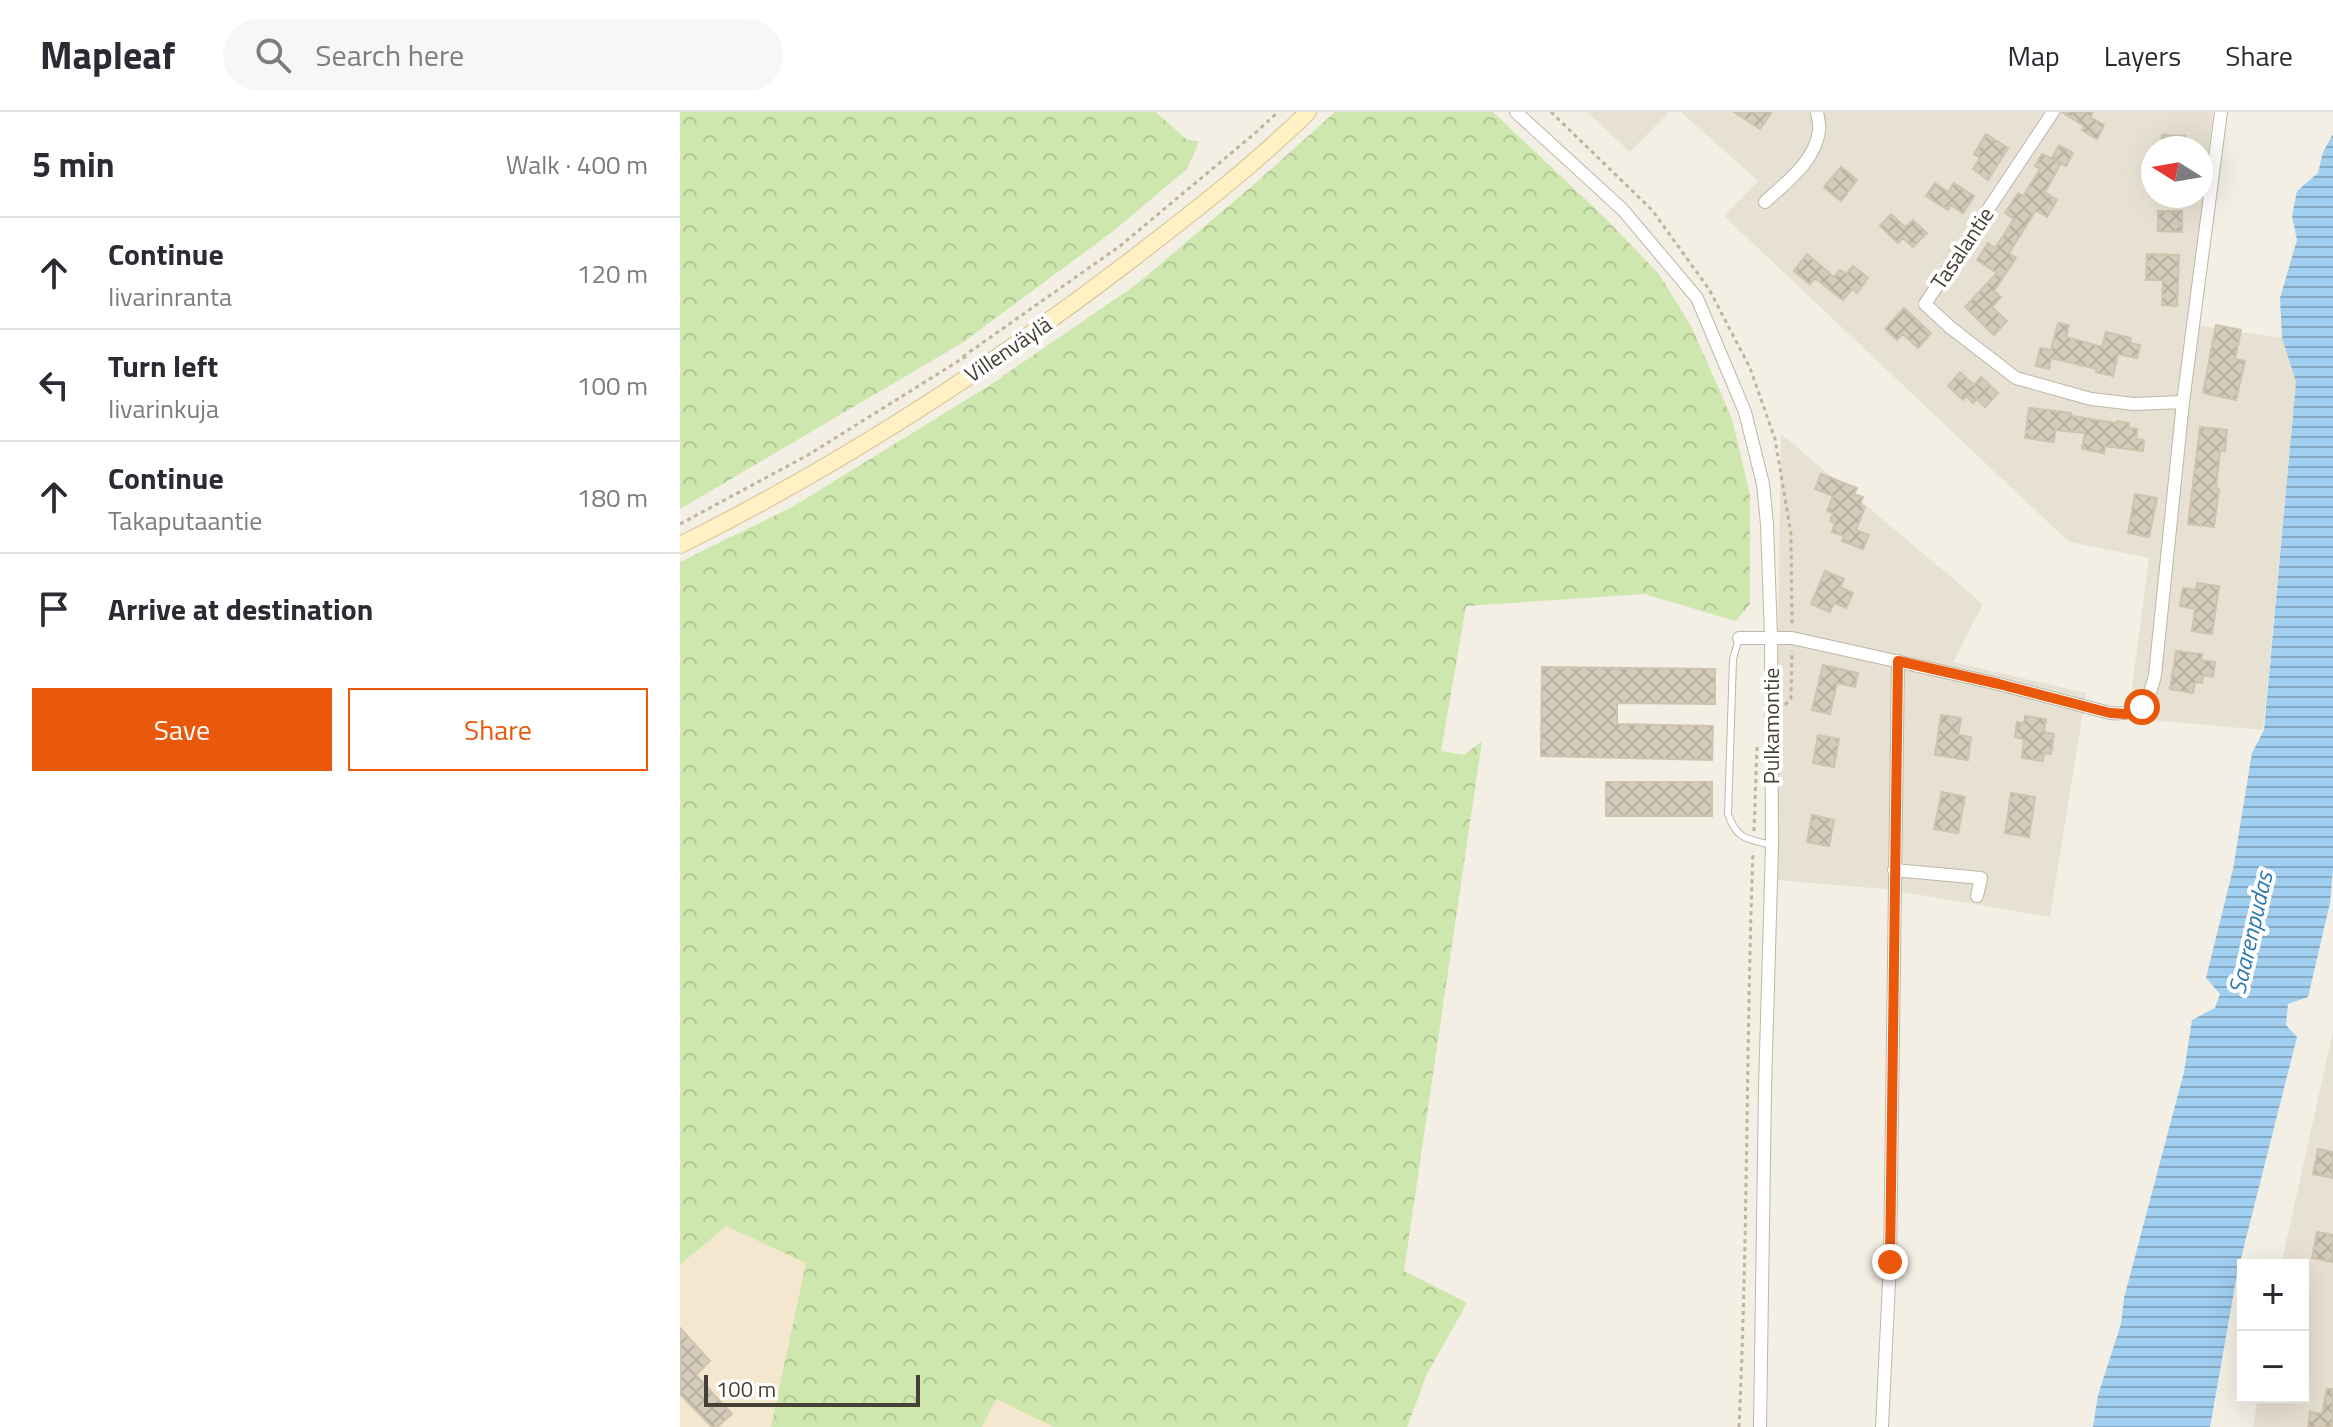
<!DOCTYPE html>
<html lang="en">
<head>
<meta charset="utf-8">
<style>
	:root { --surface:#fff; --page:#f7f7f7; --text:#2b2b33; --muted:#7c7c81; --line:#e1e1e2; --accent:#ea580c }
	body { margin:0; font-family:"Titillium Web",sans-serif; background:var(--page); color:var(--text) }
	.controls { position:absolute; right:24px; bottom:24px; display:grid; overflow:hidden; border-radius:0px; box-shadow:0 8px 32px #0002 }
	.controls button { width:72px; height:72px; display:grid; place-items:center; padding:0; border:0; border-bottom:2px solid var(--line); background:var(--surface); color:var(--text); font:40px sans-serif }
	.compass { position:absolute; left:1461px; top:24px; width:72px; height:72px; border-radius:50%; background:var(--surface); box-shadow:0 8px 32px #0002; rotate:281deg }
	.scale { position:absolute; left:24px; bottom:20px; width:216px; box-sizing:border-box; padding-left:8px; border:4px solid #453f35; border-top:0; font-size:22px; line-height:28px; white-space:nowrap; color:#453f35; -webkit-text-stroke:6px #fff; paint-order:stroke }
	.stop { position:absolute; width:24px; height:24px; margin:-18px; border:6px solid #ea580c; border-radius:50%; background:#fff }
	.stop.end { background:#ea580c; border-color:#fff; box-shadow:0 2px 8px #0008 }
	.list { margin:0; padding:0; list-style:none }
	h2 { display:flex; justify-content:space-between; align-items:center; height:104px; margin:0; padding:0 32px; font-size:34px }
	h2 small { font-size:26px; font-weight:400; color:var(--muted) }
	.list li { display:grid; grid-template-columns:52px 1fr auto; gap:24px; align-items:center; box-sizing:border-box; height:112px; padding:0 32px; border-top:2px solid var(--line) }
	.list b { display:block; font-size:30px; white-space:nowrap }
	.list p { margin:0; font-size:26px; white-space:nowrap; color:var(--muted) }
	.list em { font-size:26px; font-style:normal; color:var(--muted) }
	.actions { display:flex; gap:16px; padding:24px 32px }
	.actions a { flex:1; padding:18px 0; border:2px solid var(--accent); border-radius:0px; text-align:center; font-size:28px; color:var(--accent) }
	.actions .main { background:var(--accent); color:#fff }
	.icon { flex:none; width:44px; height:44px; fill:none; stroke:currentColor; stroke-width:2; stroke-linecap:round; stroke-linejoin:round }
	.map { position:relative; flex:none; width:1653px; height:1315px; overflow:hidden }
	header { display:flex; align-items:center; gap:48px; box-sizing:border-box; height:112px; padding:0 40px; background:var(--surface); border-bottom:2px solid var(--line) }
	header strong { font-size:38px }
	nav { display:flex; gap:44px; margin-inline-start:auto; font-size:28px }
	.search { width:560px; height:72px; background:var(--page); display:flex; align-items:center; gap:20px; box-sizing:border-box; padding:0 28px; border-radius:44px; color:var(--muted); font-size:30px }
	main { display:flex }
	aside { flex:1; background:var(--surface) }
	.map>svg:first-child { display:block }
</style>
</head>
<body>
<header>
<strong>Mapleaf</strong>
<div class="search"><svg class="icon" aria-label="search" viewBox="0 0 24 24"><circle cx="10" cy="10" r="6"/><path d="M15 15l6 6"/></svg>Search here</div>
<nav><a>Map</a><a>Layers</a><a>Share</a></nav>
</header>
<main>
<aside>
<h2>5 min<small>Walk · 400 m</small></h2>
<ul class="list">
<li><svg class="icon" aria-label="ahead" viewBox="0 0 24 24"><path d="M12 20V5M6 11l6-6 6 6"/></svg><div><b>Continue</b><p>Iivarinranta</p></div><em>120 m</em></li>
<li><svg class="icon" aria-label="left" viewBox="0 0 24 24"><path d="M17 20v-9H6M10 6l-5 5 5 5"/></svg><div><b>Turn left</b><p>Iivarinkuja</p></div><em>100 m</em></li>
<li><svg class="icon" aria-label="ahead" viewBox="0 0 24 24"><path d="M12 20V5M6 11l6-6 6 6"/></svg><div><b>Continue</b><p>Takaputaantie</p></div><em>180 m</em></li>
<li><svg class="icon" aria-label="arrive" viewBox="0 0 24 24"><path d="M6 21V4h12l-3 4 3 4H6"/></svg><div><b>Arrive at destination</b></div></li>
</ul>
<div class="actions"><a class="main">Save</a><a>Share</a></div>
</aside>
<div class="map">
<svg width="1653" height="1315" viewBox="0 0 1653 1315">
	<defs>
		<pattern id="forest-crowns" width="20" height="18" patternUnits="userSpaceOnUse" patternTransform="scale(2)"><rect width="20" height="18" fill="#cde7ae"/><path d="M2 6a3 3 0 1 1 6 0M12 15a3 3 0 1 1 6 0" fill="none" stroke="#b1c796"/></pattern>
		<pattern id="water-rules" width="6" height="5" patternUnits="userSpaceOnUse" patternTransform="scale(2)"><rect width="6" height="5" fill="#a1cff0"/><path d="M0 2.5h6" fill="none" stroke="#85a9c3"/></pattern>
		<pattern id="building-cross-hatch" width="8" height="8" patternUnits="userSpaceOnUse" patternTransform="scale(2)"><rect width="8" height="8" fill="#d4cbbb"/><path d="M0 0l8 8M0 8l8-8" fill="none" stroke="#b7afa1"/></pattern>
	</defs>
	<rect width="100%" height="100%" fill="#f3efe5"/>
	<path fill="#e7e1d3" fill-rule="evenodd" d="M907,0H989L950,40Z
		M1001,0H1533L1508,212L1602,226L1616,270L1583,618L1448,606L1469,446L1389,430L1044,104L1078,69ZM1473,36H1521V84H1473Z
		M1101,322L1303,492L1273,550L1406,581L1370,805L1205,777L1094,768Z
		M1653,919V1315H1573L1578,1285H1623V1153H1601Z"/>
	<path fill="#f5e6d0" d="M46,1113L126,1151L93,1313L91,1315H0V1153Z
		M316,1286L374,1315H302Z"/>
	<path fill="url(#forest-crowns)" d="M0,0H476L506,27L519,30L507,57L432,120L282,231L0,397Z
		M655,0H813L923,104L979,162L1012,216L1052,307L1070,383V492L1056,509L964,482L786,494L761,639L784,643L802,629L724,1159L787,1191L747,1262L727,1315H374L316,1287L302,1315H91L126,1151L46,1114L0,1153V450L112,395L307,275L457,172L579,68Z"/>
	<path fill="url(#water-rules)" d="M1653,22V757L1650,791L1628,885L1608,892L1606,913L1617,925L1557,1162L1530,1315H1413L1418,1283L1441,1212L1444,1186L1504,960L1512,908L1535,896L1540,882L1526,866L1553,757L1572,641L1584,618L1616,270L1602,226L1600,186L1617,128L1612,104L1617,79L1638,61L1643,40Z"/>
	<path fill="url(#building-cross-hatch)" stroke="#cfc3ae" stroke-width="2" d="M1054,0H1092L1080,17Z
		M1382,0H1413L1410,5L1424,13L1417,27L1402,18L1404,14Z
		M1306,22L1328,36L1308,68L1293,57L1300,46L1294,42Z
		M1482,23L1505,24V36H1481Z
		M1379,33L1393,41L1386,54L1372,46Z
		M1362,42L1381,51L1365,80L1377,88L1367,105L1356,98L1329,141L1336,146L1314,179L1321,185L1312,195L1327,209L1314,223L1285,195L1317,161L1297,148L1308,131L1315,136L1334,107L1325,101L1338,81L1343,84L1360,57L1355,54Z
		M1161,55L1177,68L1161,89L1144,75Z
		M1255,71L1268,80L1274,71L1294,84L1283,101L1271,93L1268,98L1246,84Z
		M1478,99H1502V120L1478,119Z
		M1211,102L1225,115L1233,108L1247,121L1233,135L1223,126L1218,131L1200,114Z
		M1127,142L1154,165L1160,158L1166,162L1173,154L1188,166L1177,181L1172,177L1163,188L1135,166L1130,172L1114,159Z
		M1467,142L1499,143L1497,194L1482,193L1483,168H1466Z
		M1224,196L1251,221L1238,236L1223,222L1217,228L1205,217Z
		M1378,211L1389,213L1386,225L1422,235L1426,220L1451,226L1450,231L1460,233L1457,246L1438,242L1433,264L1416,260L1417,257L1371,246L1369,257L1356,254L1360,236L1371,238Z
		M1536,213L1561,218L1555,247L1565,249L1556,288L1523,281Z
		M1280,260L1294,273L1301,265L1318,281L1305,295L1297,287L1293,291L1286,284L1283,288L1268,274Z
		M1349,296L1391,301V304L1436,311L1437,309L1449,311L1448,316L1457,317L1456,327L1464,328L1463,339L1425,334L1424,341L1402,337L1405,321L1375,318L1374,330L1345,326Z
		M1520,315L1547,318L1545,339H1540L1536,376L1539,377L1534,415L1508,412Z
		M1141,362L1177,376L1174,382L1183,385L1180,393L1185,395L1176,418L1189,423L1183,437L1162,429L1164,424L1152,420L1155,411L1150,409L1153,401L1147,399L1153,384L1135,377Z
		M1455,382L1477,386L1469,425L1448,421Z
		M1145,459L1164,467L1160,475L1173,481L1166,496L1154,491L1150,500L1131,492Z
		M1517,471L1539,474L1532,522L1512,519L1515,497L1500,494L1503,476L1516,478Z
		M1496,539L1522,542L1521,548L1535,550L1533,565L1523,563L1522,571L1515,570L1513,581L1490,577Z
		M1143,553L1178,561L1175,575L1157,571L1150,602L1132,598Z
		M862,555L1035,557V592L937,591V612L1033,614L1032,648L861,644Z
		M1261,603L1281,606L1278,623L1291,625L1288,648L1255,643Z
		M1345,604L1366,607L1364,620L1374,622L1371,642L1364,641L1363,649L1342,646L1344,627L1335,625L1337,610L1344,611Z
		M1138,623L1159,627L1154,655L1133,651Z
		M926,670H1032V704H926Z
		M1262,680L1285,685L1278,721L1254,717Z
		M1331,681L1355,685L1349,725L1325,721Z
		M1132,703L1154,708L1149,734L1127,730Z
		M1638,1037L1653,1040V1066L1633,1062Z
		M1637,1120L1653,1123V1150L1632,1146Z
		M0,1216L30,1249L16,1263L52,1302L37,1315H32L0,1282Z
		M1647,1277H1653V1315H1628L1630,1300L1642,1302Z"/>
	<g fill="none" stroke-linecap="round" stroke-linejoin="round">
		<g stroke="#beb7a8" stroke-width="8">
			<path id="lane" d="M1059,526L1053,547L1048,702C1057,728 1067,727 1092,733"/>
		</g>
		<g stroke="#beb7a8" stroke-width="14">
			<path id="street" d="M836,0L943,98L1017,186L1065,300L1083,372L1087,412L1091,525L1092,733L1085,977L1080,1315
				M1373,0L1245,192L1271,216L1336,266L1411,287L1454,292L1503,290
				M1085,90C1105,71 1135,50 1139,19C1140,13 1138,6 1137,0
				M1059,526H1112L1319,572L1430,601C1462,604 1468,592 1475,563L1503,290L1541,0
				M1214,758L1301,766L1297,784
				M1202,1315L1210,1150L1218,549"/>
		</g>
		<g stroke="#d3c395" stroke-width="18">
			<path id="secondary" d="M0,433C159,354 310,256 451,148C512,101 573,54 628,0"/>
		</g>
		<path stroke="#c0b399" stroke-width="3" stroke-dasharray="4 4" stroke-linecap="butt" d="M871,0L972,98L1029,177L1070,256L1095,327L1111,422L1112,515
			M0,412L128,343L288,243L281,246L440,134L574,22L598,0
			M1105,593L1111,586L1112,539
			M1074,719L1077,635
			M1059,1315C1068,1123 1066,931 1073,739"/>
		<use href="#lane" stroke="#fff" stroke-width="6"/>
		<use href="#street" stroke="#fff" stroke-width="12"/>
		<use href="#secondary" stroke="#fff1c4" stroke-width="16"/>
	</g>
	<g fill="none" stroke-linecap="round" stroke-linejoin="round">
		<path stroke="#ea580c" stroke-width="10" d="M1210,1150L1218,549L1319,572L1430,601L1446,602L1462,595"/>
	</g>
	<g text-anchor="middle" stroke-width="8" stroke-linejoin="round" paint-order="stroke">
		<g font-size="22" fill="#453f35" stroke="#fff">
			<text transform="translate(1282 136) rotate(-56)" y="8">Tasalantie</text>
			<text transform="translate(328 237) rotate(-34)" y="8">Villenväylä</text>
			<text transform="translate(1091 614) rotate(-90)" y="8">Pulkamontie</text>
		</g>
		<g font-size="24" font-style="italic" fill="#2e78b1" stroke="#fff">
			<text transform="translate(1571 821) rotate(-77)" y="8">Saarenpudas</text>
		</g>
	</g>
</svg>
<div class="controls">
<button>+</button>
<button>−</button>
</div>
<svg class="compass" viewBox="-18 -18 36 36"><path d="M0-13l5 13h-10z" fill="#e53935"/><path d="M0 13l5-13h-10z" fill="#7c7c81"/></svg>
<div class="scale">100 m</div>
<div class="stop" style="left:1462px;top:595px"></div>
<div class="stop end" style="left:1210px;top:1150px"></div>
</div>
</main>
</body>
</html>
